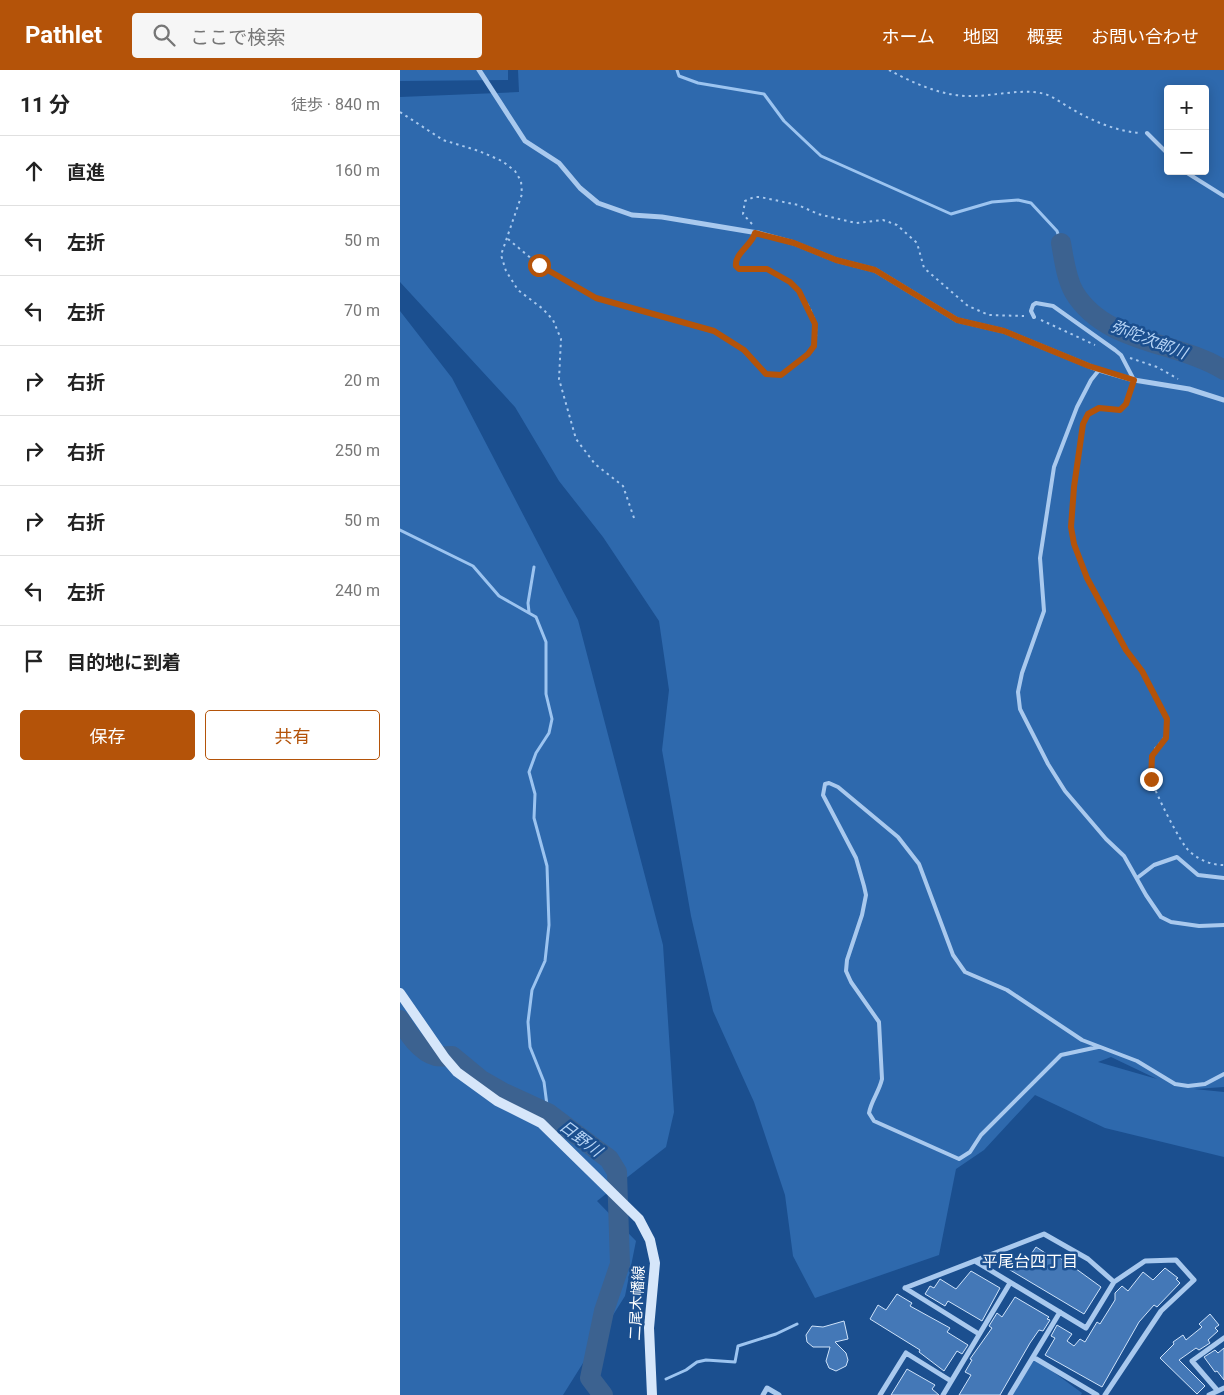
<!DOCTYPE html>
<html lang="ja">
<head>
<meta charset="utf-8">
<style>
	:root { --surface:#fff; --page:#f6f6f6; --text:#222; --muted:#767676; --line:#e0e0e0; --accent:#b45309 }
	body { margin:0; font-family:Roboto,"Noto Sans JP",sans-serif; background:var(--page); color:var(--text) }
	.controls { position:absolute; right:15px; top:15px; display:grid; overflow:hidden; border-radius:5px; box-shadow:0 2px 12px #0003 }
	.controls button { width:45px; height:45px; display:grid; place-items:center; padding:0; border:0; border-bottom:1px solid var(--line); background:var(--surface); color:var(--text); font:25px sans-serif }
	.stop { position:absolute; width:15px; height:15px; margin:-11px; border:4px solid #b45309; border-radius:50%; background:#fff }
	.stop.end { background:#b45309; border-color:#fff; box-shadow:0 1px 5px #0008 }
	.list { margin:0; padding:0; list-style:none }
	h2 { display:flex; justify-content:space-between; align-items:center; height:65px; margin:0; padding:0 20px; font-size:21px }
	h2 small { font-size:16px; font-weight:400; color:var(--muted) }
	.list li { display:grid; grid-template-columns:32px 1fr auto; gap:15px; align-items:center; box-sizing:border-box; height:70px; padding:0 20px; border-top:1px solid var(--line) }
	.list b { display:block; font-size:19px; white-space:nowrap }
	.list em { font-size:16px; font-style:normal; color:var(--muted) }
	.actions { display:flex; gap:10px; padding:15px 20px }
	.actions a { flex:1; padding:11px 0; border:1px solid var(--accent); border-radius:5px; text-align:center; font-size:18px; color:var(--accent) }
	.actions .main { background:var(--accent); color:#fff }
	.icon { flex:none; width:28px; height:28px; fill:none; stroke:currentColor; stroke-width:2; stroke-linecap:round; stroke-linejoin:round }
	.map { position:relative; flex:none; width:824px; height:1325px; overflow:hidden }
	header { display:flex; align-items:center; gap:30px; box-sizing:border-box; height:70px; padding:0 25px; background:var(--accent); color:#fff }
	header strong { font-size:24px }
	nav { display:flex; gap:28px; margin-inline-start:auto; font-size:18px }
	.search { width:350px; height:45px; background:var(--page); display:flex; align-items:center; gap:12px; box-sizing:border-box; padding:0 18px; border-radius:5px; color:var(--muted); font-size:19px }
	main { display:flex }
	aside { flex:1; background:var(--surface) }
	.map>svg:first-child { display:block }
</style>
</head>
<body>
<header>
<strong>Pathlet</strong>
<div class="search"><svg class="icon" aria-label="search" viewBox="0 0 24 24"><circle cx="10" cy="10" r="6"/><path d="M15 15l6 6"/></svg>ここで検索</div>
<nav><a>ホーム</a><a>地図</a><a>概要</a><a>お問い合わせ</a></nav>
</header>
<main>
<aside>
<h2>11 分<small>徒歩 · 840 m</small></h2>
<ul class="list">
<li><svg class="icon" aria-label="ahead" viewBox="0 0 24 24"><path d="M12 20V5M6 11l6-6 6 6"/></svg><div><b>直進</b></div><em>160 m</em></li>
<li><svg class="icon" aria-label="left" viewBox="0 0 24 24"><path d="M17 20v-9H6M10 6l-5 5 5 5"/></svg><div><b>左折</b></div><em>50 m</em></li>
<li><svg class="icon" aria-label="left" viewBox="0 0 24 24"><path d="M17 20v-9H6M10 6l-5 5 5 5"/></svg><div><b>左折</b></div><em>70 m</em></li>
<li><svg class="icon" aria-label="right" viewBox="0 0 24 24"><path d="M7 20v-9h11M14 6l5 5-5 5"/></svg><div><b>右折</b></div><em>20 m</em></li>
<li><svg class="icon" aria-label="right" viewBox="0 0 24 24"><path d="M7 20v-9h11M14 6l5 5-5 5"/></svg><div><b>右折</b></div><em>250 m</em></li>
<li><svg class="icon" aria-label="right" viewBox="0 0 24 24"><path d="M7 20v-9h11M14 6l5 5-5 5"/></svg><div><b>右折</b></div><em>50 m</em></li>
<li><svg class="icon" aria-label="left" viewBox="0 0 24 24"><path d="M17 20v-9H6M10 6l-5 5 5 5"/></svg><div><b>左折</b></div><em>240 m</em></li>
<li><svg class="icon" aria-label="arrive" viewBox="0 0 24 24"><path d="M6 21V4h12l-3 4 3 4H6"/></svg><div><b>目的地に到着</b></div></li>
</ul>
<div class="actions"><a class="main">保存</a><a>共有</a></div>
</aside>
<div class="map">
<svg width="824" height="1325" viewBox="0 0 824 1325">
	<rect width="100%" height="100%" fill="#1b4f8f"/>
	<path fill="#2e69ad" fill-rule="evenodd" d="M0,0H108V10L0,11Z
		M118,0H824V1017L794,1019L824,1022V1087L705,1058L635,1025L584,1080L556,1099L539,1185L415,1228L393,1186L385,1125L354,1032L313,941L291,846L262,680L269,620L259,551L203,467L159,411L115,337L0,212V27L119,22ZM768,19H805V101H768ZM711,987L757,1009L698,992Z
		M0,241L52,308L178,550L263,875L274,1042L266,1077L197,1131L236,1171L225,1226L163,1325H0Z
		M633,1287L682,1323L681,1325H610Z"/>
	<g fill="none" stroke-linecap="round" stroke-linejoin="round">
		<path stroke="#9cc4f0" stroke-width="3" d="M277,0L279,6L298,13L364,24L384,51L421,86L551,144L592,132L618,130L631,133L657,161L661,173
			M0,460L73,496L99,526L136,547L146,572V624L152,649L149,663L136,683L129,702L135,724L134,748L147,796L149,855L145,891L132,920L128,952L130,977L144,1012L148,1043
			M129,542L128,533L134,497
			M266,1309L286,1300L297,1292L306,1290L335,1292L338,1276L376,1264L397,1254"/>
		<path stroke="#3c6290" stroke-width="20" d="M661,173C664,189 666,208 674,222C705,274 777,271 824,300
			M0,950C8,963 20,982 36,986C40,987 47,986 52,986L81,1010L102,1022L148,1043L209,1089L217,1102L220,1194L204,1241L190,1308L203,1325"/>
	</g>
	<path fill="#4478b7" stroke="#cfe3fa" d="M636,1177L653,1188L655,1185L668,1193L701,1217L684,1244L600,1194L605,1186L623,1196Z
		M765,1198L778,1208L776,1209L780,1213L757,1237L754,1235L739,1252L702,1317L645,1285L655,1268L651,1266L657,1255L672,1264L667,1271L674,1276L680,1269L685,1272L697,1252L700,1254L715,1230V1223L722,1216L728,1221L743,1202L753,1210Z
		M571,1201L600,1218L582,1251L548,1231L545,1236L525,1224L530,1216L534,1218L540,1209L556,1219Z
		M497,1224L512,1233L510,1236L550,1258L547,1262L568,1275L562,1284L557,1281L544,1301L519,1282L520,1280L470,1249L478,1235L486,1240Z
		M615,1227L649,1247L647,1249L650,1250L643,1261L639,1260L630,1273L600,1325H559L571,1305L565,1302L572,1290L570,1289L592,1258L589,1256L597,1243L602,1247Z
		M810,1244L819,1255L815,1258L818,1261L808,1270L810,1273L799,1280L796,1278L779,1290L805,1316L797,1324L760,1288L774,1274L773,1272L783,1265L786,1270L802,1257L799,1254Z
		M444,1251L448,1269L435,1272L446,1283L448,1290L446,1296L436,1301L429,1298L426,1291L430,1277H413L407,1272L406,1265L412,1256L423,1257Z
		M824,1278V1310L817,1301L815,1302L804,1287L815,1280L818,1283Z
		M507,1299L535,1315L532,1319L539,1325H491Z"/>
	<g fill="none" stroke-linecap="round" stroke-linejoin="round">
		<path stroke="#a9c9ee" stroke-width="2" stroke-dasharray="2.5 4" stroke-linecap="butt" d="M489,0C513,13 544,27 572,26C596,26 622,18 645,24C654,27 663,34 672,39C692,51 716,61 740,63
			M0,42L43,70L79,81L102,91L115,101L121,111L122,124L101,185L106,201L118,220L143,239L153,250L161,269L159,309L176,369L195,394L223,416L234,448
			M352,154L343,144L345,131L354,127H360L398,135L418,144L443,150L456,153L483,150L497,155L517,173L524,198L568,236L589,245L624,246
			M108,169L145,200L196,228L314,261L344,280L367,304C379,307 384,302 394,295C400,290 409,285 413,277C427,249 393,206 366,199C358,197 348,200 339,199L337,196L338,187L353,169
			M641,250L695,275
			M730,288L757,297L778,309
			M732,317L726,334L720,340L699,338L688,344L683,355L674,417L671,457L674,474L687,508L726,580L742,601L767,649C768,675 756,670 752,686C751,692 750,704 752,710C754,721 781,774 789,781C799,790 811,795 824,795"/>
		<path stroke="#a9c9ee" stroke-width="4" d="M747,63L768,84
			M784,101L824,126
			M634,247L631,241L633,235L636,233L653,236L715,280L721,285L734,310
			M699,300L691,310L677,337L654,397L640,488L644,541L622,603L618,622L620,639L648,694L665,721L706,769L724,786L746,825L761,847L771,852L799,856L824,855
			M737,808L754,795L777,787L798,805L824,808
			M698,977L661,985L581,1065L570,1082L559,1089L474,1051L469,1043C471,1031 479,1022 482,1009L479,952L451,912L446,901L447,890L462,845L466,825L464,816L456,788L423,725L425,714L429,713L438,717L498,767L519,794L553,885L565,902L607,920L682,970L737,991L775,1014L788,1016L805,1014L824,1004"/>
		<path stroke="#a9c9ee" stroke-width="5" d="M79,0L125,71L159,93L180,118L198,133L232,145L262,147L358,163L394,173L436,190L475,200L557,250L604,261L699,300L734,310L789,319L824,330
			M575,1191L686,1258L714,1212L745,1191L776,1190L794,1210L761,1241L705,1325
			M505,1218L644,1164L688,1189L714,1212
			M505,1218L579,1264
			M633,1287L697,1325
			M817,1320L792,1291L824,1268
			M363,1325L367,1318L379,1325
			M480,1325L506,1283L551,1311
			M543,1325L610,1213
			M610,1325L660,1242
			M809,1325L824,1318"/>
		<path stroke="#d6e6fa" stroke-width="10" d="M0,923L45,988L57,1002L97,1031L141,1053L239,1149L250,1170L255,1193L249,1258L252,1325"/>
	</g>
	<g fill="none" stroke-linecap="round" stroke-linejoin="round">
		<path stroke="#b45309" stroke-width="6" d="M139,195L196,228L314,261L344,280L366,304L381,305L408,284L414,276L415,254L399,221L390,212L367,199H339L336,196C334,184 352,175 355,163L394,173L436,190L475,200L557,250L604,261L689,296L734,310L726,334L720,340L699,338L688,344L683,354L674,417L671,457L674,474L687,508L726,580L742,601L767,649L766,668L752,686L751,709"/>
	</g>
	<g text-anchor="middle" stroke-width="5" stroke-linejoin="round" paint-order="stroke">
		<g font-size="15" fill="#fff" stroke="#1b4f8f">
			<text transform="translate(237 1233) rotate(-87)" y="5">二尾木幡線</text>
		</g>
		<g font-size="16" font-style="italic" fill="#b5d3f5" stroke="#1b4f8f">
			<text transform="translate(749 269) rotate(21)" y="6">弥陀次郎川</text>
			<text transform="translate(181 1068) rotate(37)" y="6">日野川</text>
		</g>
		<g font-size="16" fill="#fff" stroke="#1b4f8f">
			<text x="630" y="1197">平尾台四丁目</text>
		</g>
	</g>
</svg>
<div class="controls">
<button>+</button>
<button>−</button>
</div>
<div class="stop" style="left:139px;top:195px"></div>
<div class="stop end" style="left:751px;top:709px"></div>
</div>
</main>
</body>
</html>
